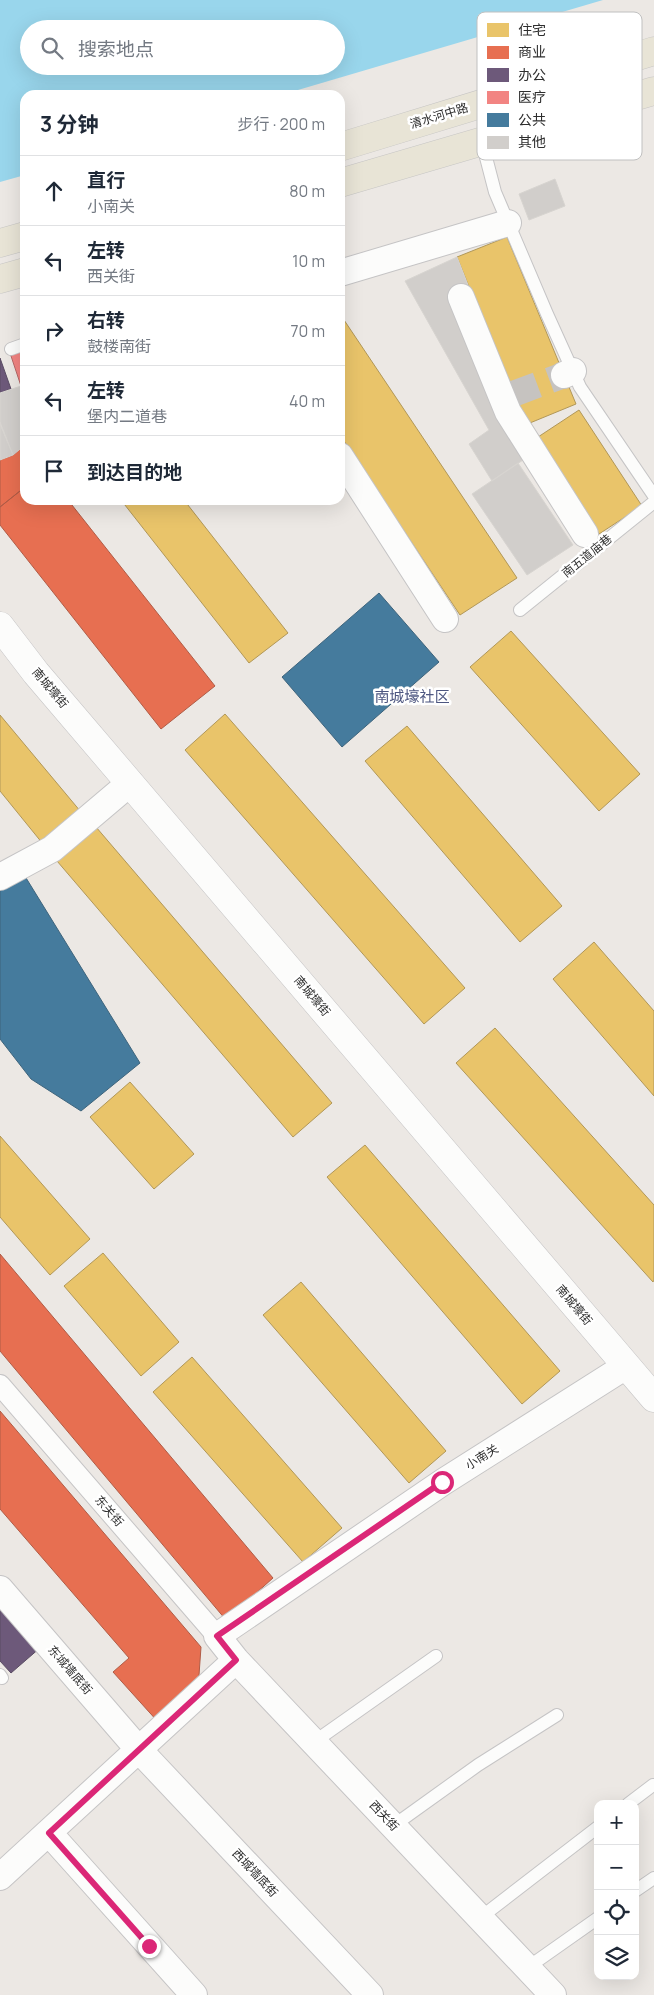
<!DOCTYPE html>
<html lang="zh">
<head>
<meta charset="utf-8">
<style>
	:root { --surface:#fff; --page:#f2f2f3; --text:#1f2937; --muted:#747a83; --line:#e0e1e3 }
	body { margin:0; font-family:Manrope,"Noto Sans SC",sans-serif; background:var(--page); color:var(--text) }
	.controls { position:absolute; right:15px; bottom:15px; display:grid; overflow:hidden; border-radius:10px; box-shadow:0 5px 20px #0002 }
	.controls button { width:45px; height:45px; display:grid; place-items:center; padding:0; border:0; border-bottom:1px solid var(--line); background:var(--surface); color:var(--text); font:25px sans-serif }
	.stop { position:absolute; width:15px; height:15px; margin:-11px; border:4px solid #db2777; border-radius:50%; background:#fff }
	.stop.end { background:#db2777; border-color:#fff; box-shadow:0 1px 5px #0008 }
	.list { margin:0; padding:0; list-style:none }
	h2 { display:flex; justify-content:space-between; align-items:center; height:65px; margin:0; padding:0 20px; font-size:21px }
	h2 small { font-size:16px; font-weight:400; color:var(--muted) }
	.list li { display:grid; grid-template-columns:32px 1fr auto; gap:15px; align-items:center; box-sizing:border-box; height:70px; padding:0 20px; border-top:1px solid var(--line) }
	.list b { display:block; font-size:19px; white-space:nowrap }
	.list p { margin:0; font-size:16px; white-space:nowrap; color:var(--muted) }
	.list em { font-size:16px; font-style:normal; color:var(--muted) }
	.icon { flex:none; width:28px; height:28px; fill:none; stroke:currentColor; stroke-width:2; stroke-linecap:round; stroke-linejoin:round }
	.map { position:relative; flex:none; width:654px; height:1995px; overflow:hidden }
	.search { position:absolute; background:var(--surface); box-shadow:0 5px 20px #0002; left:20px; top:20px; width:325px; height:55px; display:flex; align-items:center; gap:12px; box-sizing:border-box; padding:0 18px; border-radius:28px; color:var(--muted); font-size:19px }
	.panel { position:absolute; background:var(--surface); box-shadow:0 5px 20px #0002; left:20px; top:90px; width:325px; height:415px; border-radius:15px }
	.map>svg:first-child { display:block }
</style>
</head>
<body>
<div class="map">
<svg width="654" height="1995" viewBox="0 0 654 1995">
	<rect width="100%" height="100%" fill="#ece8e4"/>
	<path fill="#99d6ec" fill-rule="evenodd" d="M0,0H603L281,95H25V175L0,182ZM29,29H336V66H29Z"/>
	<path fill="#e9c46a" stroke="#b19758" d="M507,237L576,404L525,425L457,257Z
		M340,314L517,578L460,615L340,435Z
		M579,410L642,506L599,534L535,439Z
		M121,500H184L288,633L249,663Z
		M511,631L640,774L599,811L470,667Z
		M225,714L465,988L424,1024L185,750Z
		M0,715L81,812L43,844L0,791Z
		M407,726L562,906L520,942L365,761Z
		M96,827L332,1103L293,1137L57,861Z
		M594,942L654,1011V1096L553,979Z
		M495,1028L654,1205V1280L653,1282L456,1063Z
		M130,1082L194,1154L154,1189L90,1117Z
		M0,1136L90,1239L50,1275L0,1217Z
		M365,1145L560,1371L522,1404L327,1177Z
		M103,1253L179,1342L141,1376L64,1286Z
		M301,1282L446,1451L409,1483L263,1315Z
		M192,1357L342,1528L303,1562L153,1392Z"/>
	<path fill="#e76f51" stroke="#b05c46" d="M25,445V487L0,507V460L13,455Z
		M25,487V500H68L215,686L161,729L0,525V507Z
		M0,1254L273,1578L226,1620L0,1351Z
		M0,1411L201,1647L198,1689L159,1723L113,1672L129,1658L0,1509Z"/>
	<path fill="#6d597a" stroke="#5a4c63" d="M0,358L11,389L0,393Z
		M0,1600L41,1647L11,1673L0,1661Z"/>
	<path fill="#f28482" stroke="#b76a69" d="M25,348V398L10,353Z"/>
	<path fill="#457b9d" stroke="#3e647c" d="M379,593L439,662L342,747L282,677Z
		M23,873L140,1063L81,1111L31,1079L0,1039V888Z"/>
	<path fill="#d1cecb" stroke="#d7d4d0" d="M555,179L565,206L529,220L519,194Z
		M457,257L468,285L448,296L526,458L492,481L469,444L489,430L405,281Z
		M21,386L25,398V445L13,455L0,422V393Z
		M0,424L13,455L0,460Z
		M518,463L573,545L527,575L472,494Z"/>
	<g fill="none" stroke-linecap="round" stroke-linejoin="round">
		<path stroke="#c6c3c0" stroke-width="26" stroke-dasharray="26 13" stroke-linecap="butt" d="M513,394L564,375"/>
		<g stroke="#c5c4c5" stroke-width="14">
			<path id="service" d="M482,142L495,192L547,314L580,387L654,496
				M11,349L25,344
				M520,610L654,502
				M0,1675L2,1678
				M314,1742L436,1656
				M628,1804L653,1785
				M393,1826L478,1765L557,1715
				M635,1891L654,1878
				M480,1918L598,1827
				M527,1968L598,1918"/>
		</g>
		<g stroke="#c5c4c5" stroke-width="22">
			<path id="pedestrian" d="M0,1385L217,1636"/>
		</g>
		<g stroke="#c5c4c5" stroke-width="28">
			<path id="minor" d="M340,273L508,223
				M461,297L508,412L585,534
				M564,375L573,371
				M340,456L445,619
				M0,877L52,849L130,783
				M0,1589L139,1750L370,1995
				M49,1833L194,1995
				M0,1877L236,1660
				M553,1995L236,1660L217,1636L443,1482L626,1366"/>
		</g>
		<g stroke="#c5c4c5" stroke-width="29">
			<path id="tertiary" d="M0,626L36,673L654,1398"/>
		</g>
		<g stroke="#c6c5c4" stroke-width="29">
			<path id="primary" d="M340,147L654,51
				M340,183L654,91
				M0,243L25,236
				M0,279L25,272"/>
		</g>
		<use href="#service" stroke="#fcfcfb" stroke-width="12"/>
		<use href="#pedestrian" stroke="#fcfcfb" stroke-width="20"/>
		<use href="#minor" stroke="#fcfcfb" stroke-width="26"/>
		<use href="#tertiary" stroke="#fcfcfb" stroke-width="28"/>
		<use href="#primary" stroke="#e8e4d6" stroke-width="28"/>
	</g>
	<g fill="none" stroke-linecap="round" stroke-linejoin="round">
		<path stroke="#db2777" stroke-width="6" d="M149,1946L49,1833L236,1660L217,1636L442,1482"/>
	</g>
	<g text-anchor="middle" stroke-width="5" stroke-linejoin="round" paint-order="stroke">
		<g font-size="12" fill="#2e2e2e" stroke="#fff">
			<text transform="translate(439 116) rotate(-17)" y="4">清水河中路</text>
			<text transform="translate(587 556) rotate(-39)" y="4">南五道庙巷</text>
			<text transform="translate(50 688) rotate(50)" y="4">南城壕街</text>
			<text transform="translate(312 996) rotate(50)" y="4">南城壕街</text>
			<text transform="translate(574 1305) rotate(50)" y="4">南城壕街</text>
			<text transform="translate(482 1457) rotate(-32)" y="4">小南关</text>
			<text transform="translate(109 1511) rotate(49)" y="4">东关街</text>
			<text transform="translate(70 1670) rotate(49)" y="4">东城墙底街</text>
			<text transform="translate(384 1816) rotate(47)" y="4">西关街</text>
			<text transform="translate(255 1873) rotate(47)" y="4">西城墙底街</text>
		</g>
		<g font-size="15" fill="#4d5680" stroke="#fff">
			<text x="412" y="702">南城壕社区</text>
		</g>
	</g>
	<rect x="477" y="12" width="165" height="148" rx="8" fill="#fff" stroke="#c0c0c0" stroke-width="1"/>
	<rect x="487" y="23" width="22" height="14" fill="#e9c46a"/>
	<rect x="487" y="46" width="22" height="13" fill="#e76f51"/>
	<rect x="487" y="68" width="22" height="14" fill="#6d597a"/>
	<rect x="487" y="91" width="22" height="13" fill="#f28482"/>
	<rect x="487" y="113" width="22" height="14" fill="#457b9d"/>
	<rect x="487" y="136" width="22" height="13" fill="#d1cecb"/>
	<g font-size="14" fill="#2e2e2e">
		<text x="518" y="35">住宅</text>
		<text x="518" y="57">商业</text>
		<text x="518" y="80">办公</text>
		<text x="518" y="102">医疗</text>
		<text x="518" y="125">公共</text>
		<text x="518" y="147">其他</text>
	</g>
</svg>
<div class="controls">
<button>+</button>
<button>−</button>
<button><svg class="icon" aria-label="locate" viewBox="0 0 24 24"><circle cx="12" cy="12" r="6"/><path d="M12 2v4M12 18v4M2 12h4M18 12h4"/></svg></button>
<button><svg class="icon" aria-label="layers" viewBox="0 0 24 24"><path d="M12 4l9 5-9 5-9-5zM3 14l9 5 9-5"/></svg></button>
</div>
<div class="stop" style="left:442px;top:1482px"></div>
<div class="stop end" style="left:149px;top:1946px"></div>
<div class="search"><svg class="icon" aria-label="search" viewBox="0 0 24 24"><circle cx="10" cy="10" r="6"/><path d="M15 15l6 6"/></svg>搜索地点</div>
<section class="panel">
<h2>3 分钟<small>步行 · 200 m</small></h2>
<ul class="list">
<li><svg class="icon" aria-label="ahead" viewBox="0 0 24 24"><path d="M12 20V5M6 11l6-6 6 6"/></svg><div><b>直行</b><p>小南关</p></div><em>80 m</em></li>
<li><svg class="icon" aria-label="left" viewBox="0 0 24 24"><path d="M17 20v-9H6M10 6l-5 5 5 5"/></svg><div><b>左转</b><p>西关街</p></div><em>10 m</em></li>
<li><svg class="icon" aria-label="right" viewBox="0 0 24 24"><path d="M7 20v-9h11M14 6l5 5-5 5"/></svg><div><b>右转</b><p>鼓楼南街</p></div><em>70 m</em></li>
<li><svg class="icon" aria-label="left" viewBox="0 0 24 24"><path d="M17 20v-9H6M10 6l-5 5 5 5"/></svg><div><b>左转</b><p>堡内二道巷</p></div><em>40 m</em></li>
<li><svg class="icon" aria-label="arrive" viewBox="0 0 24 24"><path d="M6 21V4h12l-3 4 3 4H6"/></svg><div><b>到达目的地</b></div></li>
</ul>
</section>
</div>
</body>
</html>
